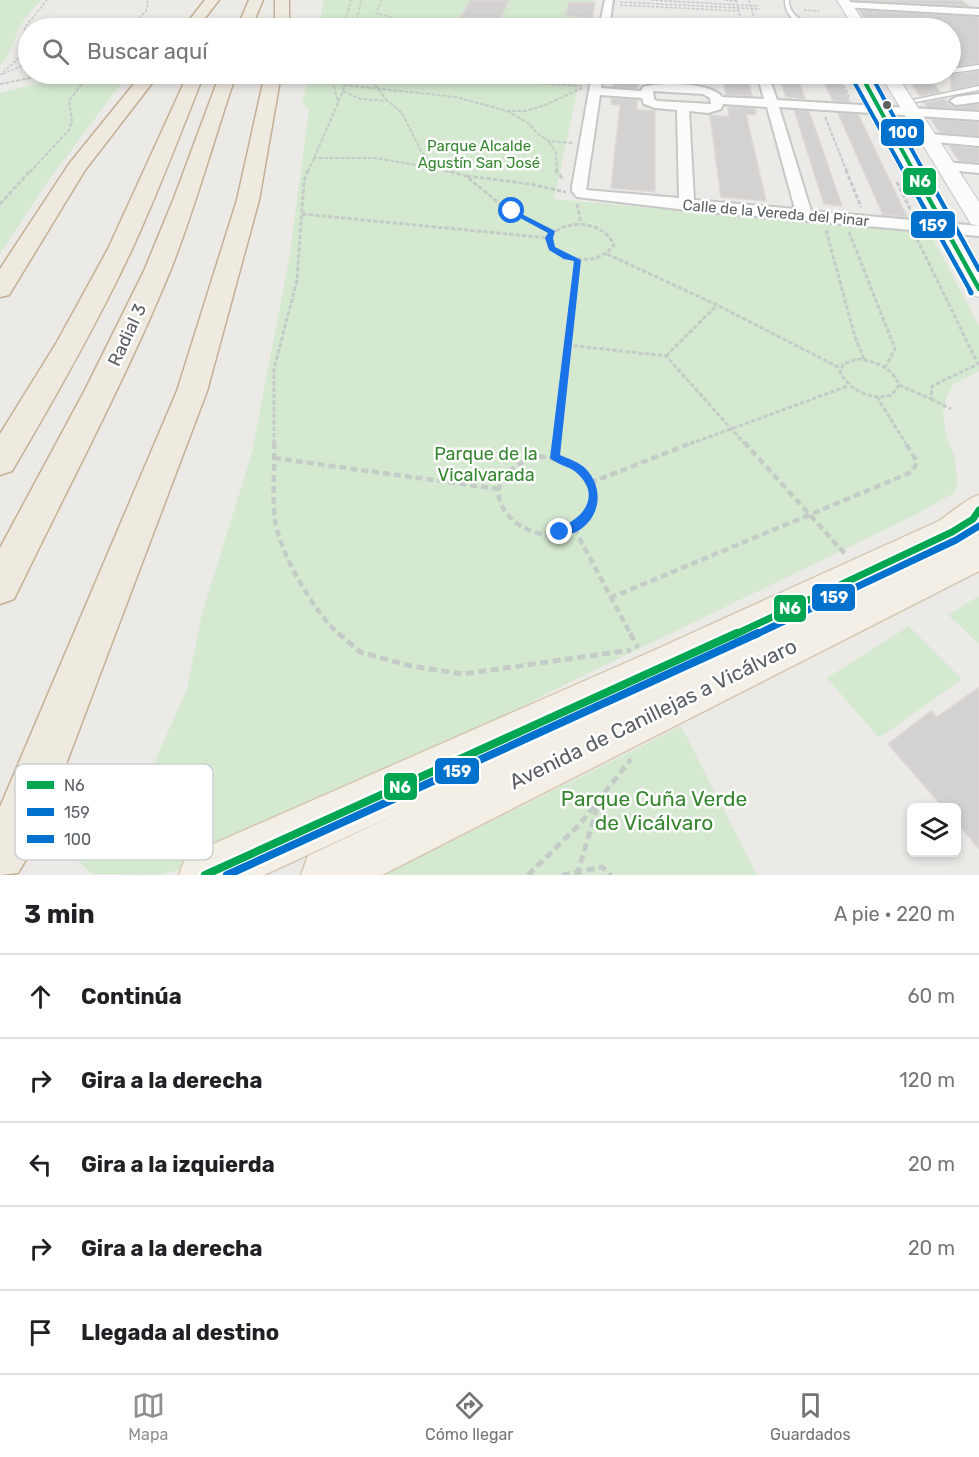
<!DOCTYPE html>
<html lang="es">
<head>
<meta charset="utf-8">
<style>
	:root { --surface:#fff; --page:#f2f2f2; --text:#202124; --muted:#757577; --line:#e0e0e0; --accent:#8e9092 }
	body { margin:0; font-family:Rubik,sans-serif; background:var(--page); color:var(--text) }
	.controls { position:absolute; right:18px; bottom:18px; display:grid; overflow:hidden; border-radius:9px; box-shadow:0 3px 9px #0003 }
	.controls button { width:54px; height:54px; display:grid; place-items:center; padding:0; border:0; border-bottom:2px solid var(--line); background:var(--surface); color:var(--text); font:30px sans-serif }
	.stop { position:absolute; width:18px; height:18px; margin:-14px; border:4px solid #1a73e8; border-radius:50%; background:#fff }
	.stop.end { background:#1a73e8; border-color:#fff; box-shadow:0 2px 6px #0008 }
	.list { margin:0; padding:0; list-style:none }
	h2 { display:flex; justify-content:space-between; align-items:center; height:78px; margin:0; padding:0 24px; font-size:26px }
	h2 small { font-size:20px; font-weight:400; color:var(--muted) }
	.list li { display:grid; grid-template-columns:39px 1fr auto; gap:18px; align-items:center; box-sizing:border-box; height:84px; padding:0 24px; border-top:2px solid var(--line) }
	.list b { display:block; font-size:22px; white-space:nowrap }
	.list em { font-size:20px; font-style:normal; color:var(--muted) }
	.icon { flex:none; width:33px; height:33px; fill:none; stroke:currentColor; stroke-width:2; stroke-linecap:round; stroke-linejoin:round }
	.map { position:relative; flex:none; width:979px; height:875px; overflow:hidden }
	.search { position:absolute; background:var(--surface); box-shadow:0 3px 9px #0003; left:18px; right:18px; top:18px; height:66px; display:flex; align-items:center; gap:15px; box-sizing:border-box; padding:0 21px; border-radius:33px; color:var(--muted); font-size:22px }
	.sheet { height:498px; background:var(--surface) }
	nav { display:flex; justify-content:space-around; align-items:center; box-sizing:border-box; height:84px; border-top:2px solid var(--line); background:var(--surface); font-size:16px; color:var(--muted) }
	nav a { display:grid; justify-items:center; gap:3px }
	nav .on { color:var(--accent) }
	.map>svg:first-child { display:block }
</style>
</head>
<body>
<div class="map">
<svg width="979" height="875" viewBox="0 0 979 875">
	<rect width="100%" height="100%" fill="#eceae6"/>
	<path fill="#d5e9d0" d="M0,0H42C33,9 24,18 18,31C11,44 11,54 0,65Z
		M324,0H595L590,28H318Z
		M74,74H128L46,184L0,254V93Z
		M310,74H581L554,199L930,233L979,326V371L954,384L947,396L943,413L946,435L954,455L958,483L954,493L915,515L548,693L257,852L157,875L92,874L68,852L61,827L154,763L187,689L202,614L252,452L290,254L309,109L302,103Z
		M979,596V644L948,615Z
		M909,626L962,679L879,738L827,678Z
		M681,726L757,875H384L640,747Z"/>
	<path fill="#d4d2d0" stroke="#dcd9d5" stroke-width="1.5" d="M471,0H509L499,22L459,19Z
		M852,0H960L969,6Z
		M569,2L595,3L592,18L565,16Z
		M859,10L979,17V63L951,67V28H871Z
		M979,71V84L951,90V75Z
		M615,74H639L638,89L613,87Z
		M722,74H747L752,96L726,95Z
		M778,74H797L805,99L786,97Z
		M820,74H836L850,102L833,101Z
		M929,77L940,92L920,96L909,80Z
		M612,98L637,100V110L655,111V192L611,188L620,105L611,104Z
		M945,99L951,107V104L956,107L979,104V110L927,107L924,103Z
		M728,107L755,108L756,115L746,114L766,201L721,197L710,115L729,117Z
		M794,110L809,111L842,206L824,204Z
		M838,113L858,114L907,217L883,215Z
		M931,119L979,122V136L940,133Z
		M949,146L979,148V163L959,161Z
		M979,687V849L957,823V807H943L888,744L931,711L937,717Z"/>
	<g fill="none" stroke-linecap="round" stroke-linejoin="round">
		<g stroke="#c7c7c7" stroke-width="3">
			<path id="lane" d="M785,0H789C789,18 805,20 815,28C800,28 784,16 785,0Z
				M979,65V69L950,73V69Z
				M918,74H933L903,79L900,77Z
				M979,86V90L916,102L913,100Z"/>
		</g>
		<g stroke="#c7c7c7" stroke-width="4">
			<path id="street" d="M605,0H613L609,28H599Z
				M846,2L979,9V15L843,7L841,5Z
				M592,74H603L601,88L641,91L643,87C660,82 711,82 722,97L764,99L757,74H768L777,100L979,112V120L779,107L811,211L979,226V236L687,210L577,197L572,191V187ZM653,91L703,94L710,98L711,104L657,101L654,99ZM600,95L642,98L644,104L655,108L677,110L679,198L586,190ZM723,104L767,107L795,209L694,200L689,111L708,113L721,109Z
				M979,94V102L956,105L950,101L956,97Z
				M928,134L979,138V146L923,141L921,138L923,135Z
				M945,162L979,165V173L940,169L938,166L940,163Z"/>
		</g>
		<g stroke="#c8c8c8" stroke-width="2">
			<path id="secondary" d="M837,0H849L868,28H854Z
				M852,74H868L979,267V297L970,294L966,289Z
				M880,74H896L979,202V226L971,224L968,219Z"/>
		</g>
		<g stroke="#d5c8b2" stroke-width="3">
			<path id="primary" d="M979,495V534L976,537L979,535V571L382,875H301L308,856L405,810L264,875H179L186,856L646,654L939,521C953,512 964,500 979,495Z"/>
		</g>
		<g stroke="#c4af93" stroke-width="3">
			<path id="highway" d="M205,0H219L197,28H183Z
				M249,0H263L251,28H237Z
				M275,0H289V28H275Z
				M142,74H159L85,170L9,295L0,297V269L69,164Z
				M188,74H204C181,132 159,190 133,247C97,324 55,398 12,471L0,475V434L57,342L108,249Z
				M220,74H236C214,139 196,205 171,269C125,381 67,489 14,599L0,604V548L85,390L144,271L174,198Z
				M265,74H281L259,200L207,391L37,841L18,873L0,875V807L177,391L237,200Z"/>
		</g>
		<path stroke="#c5ccc8" stroke-width="1.5" stroke-dasharray="3 1.5" stroke-linecap="butt" d="M382,0L376,13L404,21L439,20
			M651,0L759,6
			M725,0L736,1
			M736,0L743,28
			M749,0L757,28
			M620,2L760,9
			M620,5L739,11
			M804,10L819,11
			M130,28L146,11L148,2L146,0
			M343,28L351,0
			M355,28L361,0
			M3,74L28,63
			M331,74L332,76
			M361,74L364,76
			M388,74L427,76
			M838,74L839,76
			M0,75L20,57L25,27L47,0
			M39,76L51,74
			M87,76L89,74
			M346,76V74"/>
		<path stroke="#c5ccc8" stroke-width="2" stroke-dasharray="4 1.5" stroke-linecap="butt" d="M331,75L338,102
			M362,75L377,87L387,101
			M403,75L582,86
			M838,75L849,97
			M0,84L46,75
			M344,85L456,97L507,111H525L543,106L582,88
			M343,91L360,99L388,101L402,113L421,151L435,168L450,172
			M507,111L528,123L538,134L549,141L573,143
			M825,117L847,172
			M549,142L556,153L557,172
			M313,158H374L435,168
			M30,172L69,130L72,121L69,101L88,75
			M308,172L343,91L346,75"/>
		<path stroke="#c5ccc8" stroke-width="3" stroke-dasharray="4.5 2" stroke-linecap="butt" d="M444,170L466,176L500,204L552,232
			M555,170L564,180
			M846,170L861,207
			M467,176L530,184L566,192
			M897,182L912,213
			M0,204L31,170
			M577,204L581,224
			M302,214L549,238
			M581,224C595,226 608,231 614,245C598,266 572,261 552,248L549,238C557,227 568,225 581,224Z
			M826,230L855,337L864,359
			M849,232L895,349L885,367
			M607,254L717,305L840,368
			M567,345L666,356L745,444
			M666,356L717,305
			M857,359C875,361 892,367 899,385L892,395C871,401 850,391 840,372L843,364Z
			M899,385L931,399L932,386L978,364L917,239
			M877,397L906,444
			M931,399L951,409
			M274,444V369L297,280L304,181L308,170
			M557,444L578,260
			M690,444L848,386"/>
		<path stroke="#c5ccc8" stroke-width="4.5" stroke-dasharray="7 4" stroke-linecap="butt" d="M274,442C275,468 272,495 275,520C279,552 315,614 340,635
			M744,442L847,556
			M539,456C547,458 558,459 566,463C592,475 601,504 578,525C535,562 447,484 539,456Z
			M555,457L557,442
			M274,458L499,489
			M590,483L694,442
			M574,528L631,635
			M610,598L912,472L917,462L905,442"/>
		<path stroke="#c5ccc8" stroke-width="5" stroke-dasharray="8 4.5" stroke-linecap="butt" d="M338,633L360,652L411,666L463,674L631,650
			M630,633L638,648
			M528,875L580,824L631,759
			M562,875L602,867L611,875
			M577,875L599,801"/>
		<use href="#lane" fill="#fcfcfb" fill-rule="evenodd"/>
		<use href="#street" fill="#fcfcfb" fill-rule="evenodd"/>
		<use href="#secondary" fill="#fcfcfb" fill-rule="evenodd"/>
		<use href="#primary" fill="#f3efe7" fill-rule="evenodd"/>
		<use href="#highway" fill="#efeae0" fill-rule="evenodd"/>
		<g stroke="#fff" stroke-width="5">
			<path id="bus-1-far4" d="M860,74L861,76"/>
		</g>
		<g stroke="#fff" stroke-width="6">
			<path id="bus-1-far3" d="M861,75L914,172"/>
		</g>
		<g stroke="#fff" stroke-width="8">
			<path id="bus-1-far2" d="M913,170L979,289"/>
		</g>
		<g stroke="#fff" stroke-width="11">
			<path id="bus-1-far1" d="M734,635L952,532L973,519L979,510"/>
		</g>
		<g stroke="#fff" stroke-width="13">
			<path id="bus-1" d="M205,875L737,633"/>
		</g>
		<g stroke="#fff" stroke-width="6">
			<path id="bus-2-far4" d="M852,78L904,172"/>
		</g>
		<g stroke="#fff" stroke-width="8">
			<path id="bus-2-far3" d="M903,170L971,292"/>
		</g>
		<g stroke="#fff" stroke-width="9">
			<path id="bus-2-far2" d="M970,291L971,293"/>
		</g>
		<g stroke="#fff" stroke-width="11">
			<path id="bus-2-far1" d="M755,635L956,540L979,526"/>
		</g>
		<g stroke="#fff" stroke-width="13">
			<path id="bus-2" d="M227,875L758,633"/>
		</g>
		<g stroke="#fff" stroke-width="5">
			<path id="bus-3-far2" d="M870,74L871,76"/>
		</g>
		<g stroke="#fff" stroke-width="6">
			<path id="bus-3-far1" d="M871,75L924,172"/>
		</g>
		<g stroke="#fff" stroke-width="8">
			<path id="bus-3" d="M924,170L979,270"/>
		</g>
		<use href="#bus-1-far4" stroke="#00a651" stroke-width="3"/>
		<use href="#bus-1-far3" stroke="#00a651" stroke-width="4"/>
		<use href="#bus-1-far2" stroke="#00a651" stroke-width="4.5"/>
		<use href="#bus-1-far1" stroke="#00a651" stroke-width="7"/>
		<use href="#bus-1" stroke="#00a651" stroke-width="8"/>
		<use href="#bus-2-far4" stroke="#0072ce" stroke-width="4"/>
		<use href="#bus-2-far3" stroke="#0072ce" stroke-width="4.5"/>
		<use href="#bus-2-far2" stroke="#0072ce" stroke-width="5"/>
		<use href="#bus-2-far1" stroke="#0072ce" stroke-width="7"/>
		<use href="#bus-2" stroke="#0072ce" stroke-width="8"/>
		<use href="#bus-3-far2" stroke="#0072ce" stroke-width="3"/>
		<use href="#bus-3-far1" stroke="#0072ce" stroke-width="4"/>
		<use href="#bus-3" stroke="#0072ce" stroke-width="4.5"/>
	</g>
	<path fill="#1a73e8" d="M509,210H514L555,231L553,238L555,247L581,260L560,455C569,459 579,462 586,469C604,488 601,517 578,531C572,534 565,535 560,537L554,532L556,529C580,521 603,498 578,474C570,466 557,465 550,458L574,261L564,259L549,250L545,238L548,233L509,212Z"/>
	<circle fill="#5b6065" stroke="#fff" stroke-width="2" cx="887" cy="105" r="5"/>
	<g text-anchor="middle" stroke-width="5" stroke-linejoin="round" paint-order="stroke">
		<g font-size="15" fill="#368730" stroke="#fff">
			<text x="479" y="151">Parque Alcalde<tspan x="479" dy="17">Agustín San José</tspan></text>
		</g>
		<g font-size="15" fill="#5b6065" stroke="#fff">
			<text transform="translate(776 213) rotate(5)" y="5">Calle de la Vereda del Pinar</text>
		</g>
		<g font-size="18" fill="#5b6065" stroke="#fff">
			<text transform="translate(127 335) rotate(-65)" y="6">Radial 3</text>
		</g>
		<g font-size="18" fill="#368730" stroke="#fff">
			<text x="486" y="460">Parque de la<tspan x="486" dy="21">Vicalvarada</tspan></text>
		</g>
		<g font-size="21" fill="#5b6065" stroke="#fff">
			<text transform="translate(653 714) rotate(-26)" y="7">Avenida de Canillejas a Vicálvaro</text>
		</g>
		<g font-size="21" fill="#368730" stroke="#fff">
			<text x="654" y="806">Parque Cuña Verde<tspan x="654" dy="24">de Vicálvaro</tspan></text>
		</g>
	</g>
	<rect x="15" y="764" width="198" height="96" rx="9" fill="#fff" stroke="#cecfd1" stroke-width="1.5"/>
	<rect x="27" y="781" width="27" height="8" fill="#00a651"/>
	<rect x="27" y="808" width="27" height="8" fill="#0072ce"/>
	<rect x="27" y="835" width="27" height="8" fill="#0072ce"/>
	<g font-size="16" fill="#5b6065">
		<text x="64" y="791">N6</text>
		<text x="64" y="818">159</text>
		<text x="64" y="845">100</text>
	</g>
	<g stroke="#fff" stroke-width="2">
		<rect x="880" y="118" width="45" height="29" rx="6" fill="#0072ce"/>
		<rect x="902" y="167" width="35" height="29" rx="6" fill="#00a651"/>
		<rect x="910" y="210" width="46" height="29" rx="6" fill="#0072ce"/>
		<rect x="811" y="583" width="45" height="29" rx="6" fill="#0072ce"/>
		<rect x="773" y="594" width="34" height="29" rx="6" fill="#00a651"/>
		<rect x="434" y="757" width="46" height="28" rx="6" fill="#0072ce"/>
		<rect x="383" y="772" width="35" height="29" rx="6" fill="#00a651"/>
	</g>
	<g font-size="16" text-anchor="middle" font-weight="bold" fill="#fff">
		<text x="903" y="138">100</text>
		<text x="920" y="187">N6</text>
		<text x="933" y="231">159</text>
		<text x="834" y="603">159</text>
		<text x="790" y="614">N6</text>
		<text x="457" y="777">159</text>
		<text x="400" y="793">N6</text>
	</g>
</svg>
<div class="controls">
<button><svg class="icon" aria-label="layers" viewBox="0 0 24 24"><path d="M12 4l9 5-9 5-9-5zM3 14l9 5 9-5"/></svg></button>
</div>
<div class="stop" style="left:512px;top:211px"></div>
<div class="stop end" style="left:560px;top:532px"></div>
<div class="search"><svg class="icon" aria-label="search" viewBox="0 0 24 24"><circle cx="10" cy="10" r="6"/><path d="M15 15l6 6"/></svg>Buscar aquí</div>
</div>
<section class="sheet">
<h2>3 min<small>A pie · 220 m</small></h2>
<ul class="list">
<li><svg class="icon" aria-label="ahead" viewBox="0 0 24 24"><path d="M12 20V5M6 11l6-6 6 6"/></svg><div><b>Continúa</b></div><em>60 m</em></li>
<li><svg class="icon" aria-label="right" viewBox="0 0 24 24"><path d="M7 20v-9h11M14 6l5 5-5 5"/></svg><div><b>Gira a la derecha</b></div><em>120 m</em></li>
<li><svg class="icon" aria-label="left" viewBox="0 0 24 24"><path d="M17 20v-9H6M10 6l-5 5 5 5"/></svg><div><b>Gira a la izquierda</b></div><em>20 m</em></li>
<li><svg class="icon" aria-label="right" viewBox="0 0 24 24"><path d="M7 20v-9h11M14 6l5 5-5 5"/></svg><div><b>Gira a la derecha</b></div><em>20 m</em></li>
<li><svg class="icon" aria-label="arrive" viewBox="0 0 24 24"><path d="M6 21V4h12l-3 4 3 4H6"/></svg><div><b>Llegada al destino</b></div></li>
</ul>
</section>
<nav>
<a class="on"><svg class="icon" aria-label="map" viewBox="0 0 24 24"><path d="M3 6l6-2 6 2 6-2v14l-6 2-6-2-6 2zM9 4v14M15 6v14"/></svg>Mapa</a>
<a><svg class="icon" aria-label="directions" viewBox="0 0 24 24"><path d="M12 3l9 9-9 9-9-9zM9 14v-3h6M13 9l2 2-2 2"/></svg>Cómo llegar</a>
<a><svg class="icon" aria-label="saved" viewBox="0 0 24 24"><path d="M7 4h10v16l-5-4-5 4z"/></svg>Guardados</a>
</nav>
</body>
</html>
